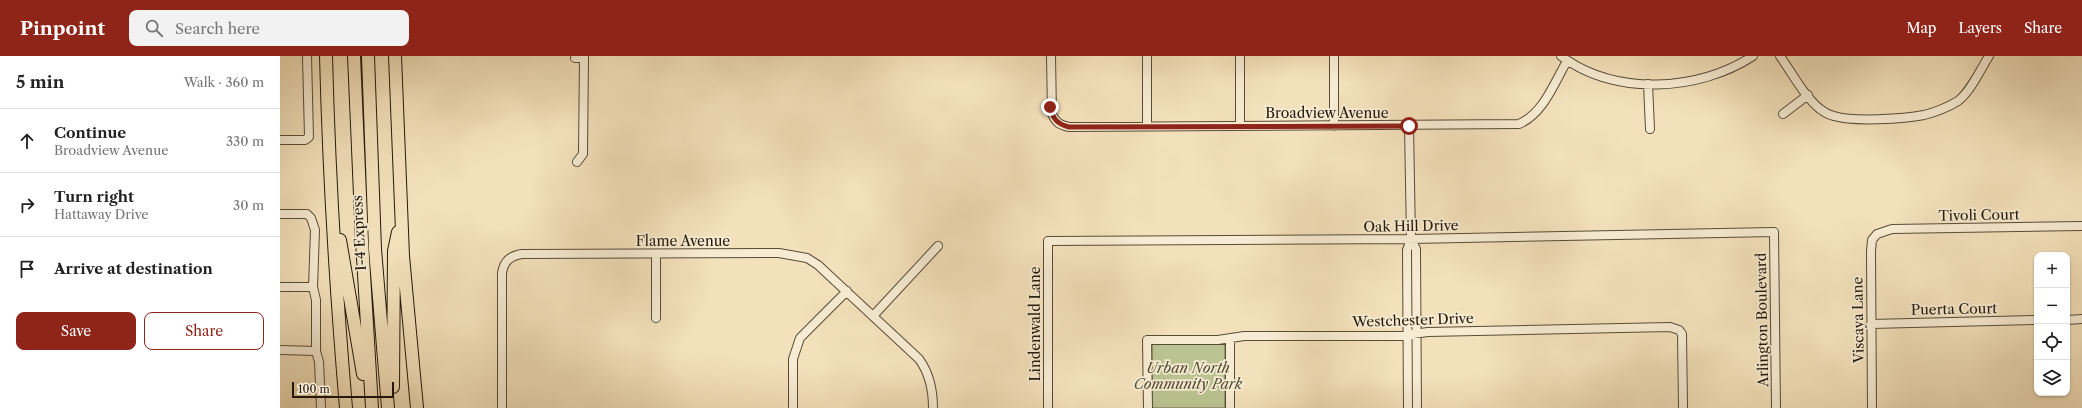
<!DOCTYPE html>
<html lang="en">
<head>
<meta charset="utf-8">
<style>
	:root { --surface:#fff; --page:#f2f2f2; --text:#222; --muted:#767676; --line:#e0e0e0; --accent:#8f2418 }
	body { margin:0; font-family:"Libre Caslon Text",serif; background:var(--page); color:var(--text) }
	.controls { position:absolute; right:12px; bottom:12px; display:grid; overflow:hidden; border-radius:8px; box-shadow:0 1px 3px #0004 }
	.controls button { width:36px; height:36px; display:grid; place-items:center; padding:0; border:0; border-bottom:1px solid var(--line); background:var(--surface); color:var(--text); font:20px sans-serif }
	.scale { position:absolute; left:12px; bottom:10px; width:102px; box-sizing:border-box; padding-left:4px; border:2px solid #25190c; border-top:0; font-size:11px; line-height:14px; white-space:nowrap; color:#25190c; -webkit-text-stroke:3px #f7ecd3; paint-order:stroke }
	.stop { position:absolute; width:12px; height:12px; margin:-9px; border:3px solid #8f2418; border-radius:50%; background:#fff }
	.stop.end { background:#8f2418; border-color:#fff; box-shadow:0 1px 4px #0008 }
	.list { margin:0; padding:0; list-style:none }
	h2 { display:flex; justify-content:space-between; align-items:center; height:52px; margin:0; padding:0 16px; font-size:17px }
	h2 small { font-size:13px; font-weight:400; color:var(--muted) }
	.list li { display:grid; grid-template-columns:26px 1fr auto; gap:12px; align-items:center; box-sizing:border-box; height:64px; padding:0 16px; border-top:1px solid var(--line) }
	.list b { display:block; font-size:15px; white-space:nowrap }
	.list p { margin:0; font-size:13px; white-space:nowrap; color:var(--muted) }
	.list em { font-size:13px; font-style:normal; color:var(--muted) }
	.actions { display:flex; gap:8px; padding:12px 16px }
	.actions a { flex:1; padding:9px 0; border:1px solid var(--accent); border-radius:8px; text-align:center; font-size:14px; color:var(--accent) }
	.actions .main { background:var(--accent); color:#fff }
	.icon { flex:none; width:22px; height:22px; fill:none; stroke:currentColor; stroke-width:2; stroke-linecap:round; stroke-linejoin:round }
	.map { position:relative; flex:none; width:1802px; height:352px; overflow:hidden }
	header { display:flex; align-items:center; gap:24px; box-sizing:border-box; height:56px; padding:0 20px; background:var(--accent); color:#fff }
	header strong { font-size:19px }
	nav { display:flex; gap:22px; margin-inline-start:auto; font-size:14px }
	.search { width:280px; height:36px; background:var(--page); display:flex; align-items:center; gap:10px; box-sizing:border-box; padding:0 14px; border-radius:8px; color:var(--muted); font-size:15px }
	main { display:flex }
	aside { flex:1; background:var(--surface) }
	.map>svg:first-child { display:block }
</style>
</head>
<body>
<header>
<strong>Pinpoint</strong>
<div class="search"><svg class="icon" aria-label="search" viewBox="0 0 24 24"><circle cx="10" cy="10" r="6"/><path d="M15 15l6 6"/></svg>Search here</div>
<nav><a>Map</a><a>Layers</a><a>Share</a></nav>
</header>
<main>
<aside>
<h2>5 min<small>Walk · 360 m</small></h2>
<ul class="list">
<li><svg class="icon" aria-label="ahead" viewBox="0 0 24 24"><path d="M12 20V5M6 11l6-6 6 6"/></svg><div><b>Continue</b><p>Broadview Avenue</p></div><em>330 m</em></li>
<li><svg class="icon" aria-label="right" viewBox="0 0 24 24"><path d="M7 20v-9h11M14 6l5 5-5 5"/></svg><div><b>Turn right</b><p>Hattaway Drive</p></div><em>30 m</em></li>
<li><svg class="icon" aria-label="arrive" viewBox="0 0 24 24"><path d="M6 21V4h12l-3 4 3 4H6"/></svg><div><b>Arrive at destination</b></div></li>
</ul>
<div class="actions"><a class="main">Save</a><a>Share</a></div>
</aside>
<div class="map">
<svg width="1802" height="352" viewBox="0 0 1802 352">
	<rect width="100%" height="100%" fill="#f3e1bb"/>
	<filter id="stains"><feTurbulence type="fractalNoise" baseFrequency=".005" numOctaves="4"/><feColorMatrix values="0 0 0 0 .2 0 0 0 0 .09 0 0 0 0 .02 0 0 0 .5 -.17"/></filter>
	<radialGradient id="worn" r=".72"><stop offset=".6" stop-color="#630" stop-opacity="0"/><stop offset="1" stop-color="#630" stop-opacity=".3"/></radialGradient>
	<path fill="#bac391" stroke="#706e4e" d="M872,288H945V352H872Z"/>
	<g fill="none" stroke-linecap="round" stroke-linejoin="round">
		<g stroke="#584b38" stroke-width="10">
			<path id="minor" d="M771,0L772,58C776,67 780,69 789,71L1239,68C1264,57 1274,27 1287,5
				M1054,0V70
				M1281,0C1335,40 1418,36 1473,0
				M1500,0C1512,17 1524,40 1540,53C1544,56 1549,59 1554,60C1573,66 1624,63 1644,59C1656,56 1668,51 1678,45C1691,35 1700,14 1709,0
				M295,2H304
				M1368,28L1370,73
				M1503,58L1528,39
				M867,70V0
				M960,70V0
				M0,84H25L29,81L27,0
				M297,106L303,98L304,0
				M0,158H27L31,162L35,174L33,231L36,244V295L39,306L41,352
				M1131,183L1136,193L1137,352
				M0,231H33
				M593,260L658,190
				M376,262V198
				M1787,264L1802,263
				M1591,268L1757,264
				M0,294L36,295
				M222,352V217C224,205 230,200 242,198L499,197L527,202L538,209L639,303C650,318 653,334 653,352
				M513,352V303L520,282L567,235
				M768,352V185L1131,183L1494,176L1496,352
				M868,352L867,284H938L964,280H1118L1148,276L1390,271L1399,274L1402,278L1403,352
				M950,352V282
				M1128,352L1127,194L1131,183L1129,70
				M1592,352L1591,195L1592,184L1597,178L1612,173L1802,170"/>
		</g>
		<g stroke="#25190c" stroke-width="14">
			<path id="highway" d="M46,0C49,118 56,235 66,352
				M74,0L82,185L92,352
				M88,0L95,193L108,352
				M115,0L123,200L137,352
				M60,184L83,318
				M113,331L114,195L118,176"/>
		</g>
		<use href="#minor" stroke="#f7ecd3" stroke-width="8"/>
		<use href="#highway" stroke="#f3e1bb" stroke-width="12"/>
	</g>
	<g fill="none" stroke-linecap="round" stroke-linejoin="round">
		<path stroke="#8f2418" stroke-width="5" d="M770,51C773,63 777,68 789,71L1129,70"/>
	</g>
	<g text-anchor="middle" stroke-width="3.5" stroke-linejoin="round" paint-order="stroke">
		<g font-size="14" fill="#25190c" stroke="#f7ecd3">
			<text x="1047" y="62">Broadview Avenue</text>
			<text transform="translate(1699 159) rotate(-1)" y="5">Tivoli Court</text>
			<text transform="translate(1131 170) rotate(-1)" y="5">Oak Hill Drive</text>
			<text transform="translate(79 177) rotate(-93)" y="5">I-4 Express</text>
			<text x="403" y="190">Flame Avenue</text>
			<text transform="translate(1674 253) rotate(-1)" y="5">Puerta Court</text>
			<text transform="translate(1133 264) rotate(-2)" y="5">Westchester Drive</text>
			<text transform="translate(1482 264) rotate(-91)" y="5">Arlington Boulevard</text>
			<text transform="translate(1578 264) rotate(-91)" y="5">Viscaya Lane</text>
			<text transform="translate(755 268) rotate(-90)" y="5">Lindenwald Lane</text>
		</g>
		<g font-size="14" font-style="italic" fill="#524c34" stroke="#f7ecd3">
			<text x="908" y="317">Urban North<tspan x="908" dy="16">Community Park</tspan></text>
		</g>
	</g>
	<rect width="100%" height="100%" filter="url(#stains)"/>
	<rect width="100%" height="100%" fill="url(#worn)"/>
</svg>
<div class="controls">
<button>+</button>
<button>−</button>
<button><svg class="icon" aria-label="locate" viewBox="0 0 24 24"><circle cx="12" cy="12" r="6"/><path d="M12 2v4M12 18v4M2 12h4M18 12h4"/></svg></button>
<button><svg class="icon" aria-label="layers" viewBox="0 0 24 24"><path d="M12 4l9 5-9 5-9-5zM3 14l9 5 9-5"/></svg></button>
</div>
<div class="scale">100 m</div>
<div class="stop" style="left:1129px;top:70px"></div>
<div class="stop end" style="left:770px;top:51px"></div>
</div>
</main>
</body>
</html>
